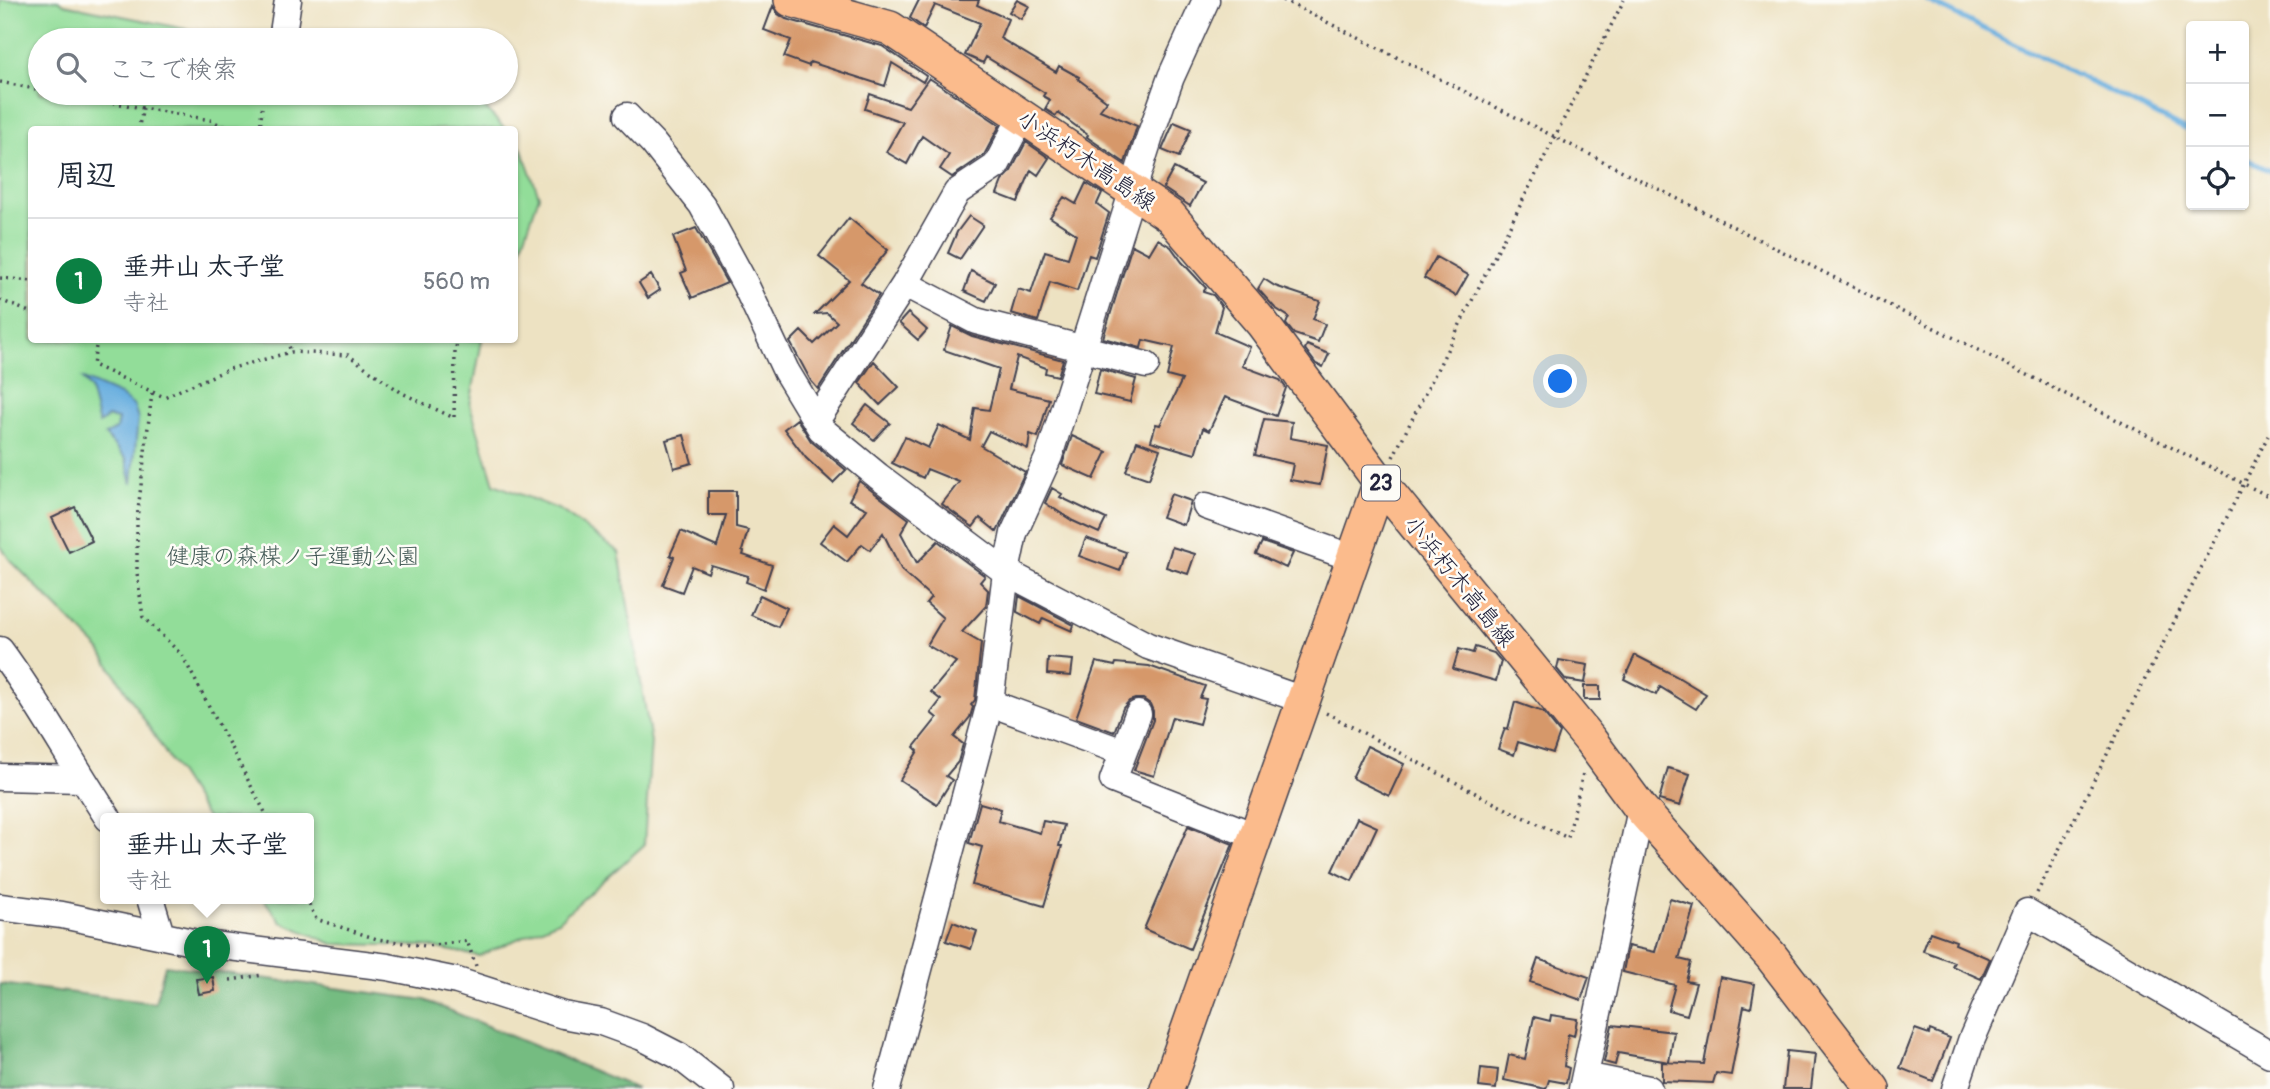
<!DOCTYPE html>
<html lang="ja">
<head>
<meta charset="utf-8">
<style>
	:root { --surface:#fff; --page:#f2f2f3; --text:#1f2937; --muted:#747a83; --line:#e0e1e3; --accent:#0b8043 }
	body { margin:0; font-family:Pangolin,"Klee One",sans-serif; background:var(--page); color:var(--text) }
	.controls { position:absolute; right:21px; top:21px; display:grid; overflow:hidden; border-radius:7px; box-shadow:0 2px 5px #0004 }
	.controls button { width:63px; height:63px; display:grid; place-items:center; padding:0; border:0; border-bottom:2px solid var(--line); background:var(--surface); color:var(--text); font:35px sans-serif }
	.you { position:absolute; left:1561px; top:382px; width:24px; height:24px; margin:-18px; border:5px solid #fff; border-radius:50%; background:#1a73e8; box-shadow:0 0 0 10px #1a73e833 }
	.badge { display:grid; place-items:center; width:46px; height:46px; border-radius:50%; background:var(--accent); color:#fff; font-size:23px; font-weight:700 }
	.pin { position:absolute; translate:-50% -58px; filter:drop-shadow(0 2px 4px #0008) }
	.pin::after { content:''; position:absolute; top:37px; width:24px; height:21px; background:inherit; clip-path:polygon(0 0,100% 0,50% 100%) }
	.popup { position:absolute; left:100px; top:813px; width:214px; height:91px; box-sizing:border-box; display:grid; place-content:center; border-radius:7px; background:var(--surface); filter:drop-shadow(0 2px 5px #0005); font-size:23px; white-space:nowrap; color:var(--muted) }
	.popup b { font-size:26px; color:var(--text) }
	.popup::after { content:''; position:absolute; left:50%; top:100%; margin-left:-14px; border:14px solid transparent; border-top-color:var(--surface) }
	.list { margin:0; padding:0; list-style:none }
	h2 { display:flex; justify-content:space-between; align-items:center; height:91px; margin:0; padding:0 28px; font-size:30px }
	h2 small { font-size:23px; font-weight:400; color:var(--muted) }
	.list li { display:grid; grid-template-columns:46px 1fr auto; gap:21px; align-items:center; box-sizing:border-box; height:126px; padding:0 28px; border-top:2px solid var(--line) }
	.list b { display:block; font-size:26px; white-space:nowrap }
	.list p { margin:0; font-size:23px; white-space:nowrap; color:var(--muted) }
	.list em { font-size:23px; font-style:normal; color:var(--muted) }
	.icon { flex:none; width:38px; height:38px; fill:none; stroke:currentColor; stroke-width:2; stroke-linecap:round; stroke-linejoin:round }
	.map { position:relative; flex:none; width:2270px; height:1089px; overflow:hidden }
	.search { position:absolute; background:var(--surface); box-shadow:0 2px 5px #0004; left:28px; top:28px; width:490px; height:77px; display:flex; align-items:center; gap:18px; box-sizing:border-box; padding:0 24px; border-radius:38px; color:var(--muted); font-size:26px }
	.panel { position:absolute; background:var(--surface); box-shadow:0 2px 5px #0004; left:28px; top:126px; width:490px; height:217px; border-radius:7px }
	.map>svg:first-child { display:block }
</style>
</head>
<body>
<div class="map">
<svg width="2270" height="1089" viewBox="0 0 2270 1089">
	<rect width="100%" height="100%" fill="#fdfcf7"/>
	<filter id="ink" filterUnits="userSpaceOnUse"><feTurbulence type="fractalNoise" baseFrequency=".0143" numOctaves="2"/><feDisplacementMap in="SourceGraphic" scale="14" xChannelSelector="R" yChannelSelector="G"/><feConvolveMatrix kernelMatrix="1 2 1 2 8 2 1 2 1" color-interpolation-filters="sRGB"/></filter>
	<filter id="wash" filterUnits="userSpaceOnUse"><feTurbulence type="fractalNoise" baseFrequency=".00686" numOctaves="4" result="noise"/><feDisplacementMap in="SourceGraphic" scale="28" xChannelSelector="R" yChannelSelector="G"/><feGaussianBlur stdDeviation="1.57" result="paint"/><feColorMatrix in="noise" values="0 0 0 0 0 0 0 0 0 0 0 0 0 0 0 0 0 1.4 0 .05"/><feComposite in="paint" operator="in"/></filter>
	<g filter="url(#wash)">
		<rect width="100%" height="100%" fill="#ede2c2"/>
		<path fill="#92dd99" stroke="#5a806a" stroke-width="2" d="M0,0H59L64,4L224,37L283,33L295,40H40V93H471L505,129L32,130V340H482L470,405L494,484L560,510L619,552L651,742L644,845L558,921L479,956L426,946L333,944L281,922L263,898H308V818H207L99,649L10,560L0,545Z
			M515,140L521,147L539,196L515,266Z"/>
		<path fill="#75bc81" stroke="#4c6f5e" stroke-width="2" d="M165,965L425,1000L637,1089H0V984L155,1003Z"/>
		<path fill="#69afdf" stroke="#46688d" stroke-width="2" d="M83,379L120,395L134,406L138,418L132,484L126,459L105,435L116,429L118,419L108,417L99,424L90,389Z"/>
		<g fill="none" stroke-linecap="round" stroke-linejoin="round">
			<path stroke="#69afdf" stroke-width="5" d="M1926,0L2191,132
				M2244,158L2270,171"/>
		</g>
		<g id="blocks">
			<path fill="#d6986b" d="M919,0H979L977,5L1008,19L1000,38L1056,72L1059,66L1079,77L1078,79L1107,101L1100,110L1137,126L1125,163L1087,137L1088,135L1058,113L1056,116L1045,109L1050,100L1043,96L1045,93L986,57L983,63L965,55L980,23L935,5L924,28L910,18Z
				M1017,0L1029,6L1021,19L1009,12Z
				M773,6L778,14L786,19L882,46L926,76L923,82L892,63L885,86L810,62L809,66L784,57L791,40L764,30Z
				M929,78L1000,125L984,155L952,177L940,169L949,155L922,136L907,164L886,152L903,122L865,109L870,94L908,107Z
				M1174,122L1191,129L1179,157L1162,150Z
				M1026,142L1049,158L1038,175L1031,170L1018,202L997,194L1002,181L1010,173Z
				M1174,168L1203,183L1190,206L1163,188Z
				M1086,183L1102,193L1097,204L1109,213L1095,257L1089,255L1077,291L1050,282L1038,321L1011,313L1018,289L1031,293L1045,251L1068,258L1076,234L1050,217L1064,197L1076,204Z
				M969,216L983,225L960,259L948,253L957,232Z
				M849,218L888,250L861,283L879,295L818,389L811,381L790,342L801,331L814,344L837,322L827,313L815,314L849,280L819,256Z
				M696,228L727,283L692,298L681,273L686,271L673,237Z
				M1158,239L1171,247L1182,262L1206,288L1203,292L1213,295L1222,307L1215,332L1250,347L1242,366L1280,380L1286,388L1276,416L1225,397L1209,431L1203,428L1195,454L1151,441L1156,424L1160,425L1182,380L1167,376L1174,347L1143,340L1141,348L1103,338L1132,245L1149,254Z
				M1436,257L1468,275L1456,296L1424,278Z
				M971,271L995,283L986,301L964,291Z
				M651,275L660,290L648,298L639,283Z
				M1264,279L1275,286L1320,301L1313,319L1325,324L1318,342L1294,334L1286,324L1289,317L1275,308L1258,289Z
				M908,313L927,330L918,340L899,323Z
				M952,326L972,336L1063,360L1058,376L1045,373L1046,368L1017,357L1009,389L1049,399L1038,437L1030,434L1028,449L989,431L981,446L1025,472L997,532L980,518L973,527L942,504L959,482L927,469L923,478L892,463L905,437L928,448L939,425L970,440L975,408L989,410L999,369L944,350Z
				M1307,345L1329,354L1323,367L1316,364L1305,349Z
				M874,361L899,387L880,405L859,383Z
				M1100,369L1136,379L1130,402L1094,394Z
				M867,405L890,423L874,440L853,423Z
				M797,419L811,441L846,470L833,483L806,458L784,429Z
				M1264,419L1292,422L1290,438L1328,445L1320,485L1290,480L1293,464L1255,455Z
				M684,435L692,463L674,468L666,440Z
				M1072,436L1107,452L1094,479L1062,465Z
				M1137,441L1160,449L1149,479L1126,471Z
				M859,481L909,519L901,533L917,563L938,541L985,576L980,582L988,590L986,606L962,632L981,643L975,700L971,705L973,707L970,717L954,737L963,744L958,762L946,776L952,780L937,804L900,780L918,751L914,747L937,718L931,713L941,700L931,692L956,662L927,645L943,618L926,603L931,597L902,571L883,533L870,550L862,544L847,562L820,542L834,524L848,535L867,509L849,500Z
				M1052,488L1062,494L1060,497L1106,519L1099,533L1073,521L1045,503Z
				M708,491H736V527L748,530L742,551L744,552L743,555L772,565L764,589L746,582L748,576L711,565L708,573L692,566L682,592L663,585L674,557L670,555L681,531L717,547L726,515H708Z
				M1171,494L1191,501L1184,525L1162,517Z
				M75,507L92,541L69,552L52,518Z
				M1086,538L1126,552L1120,571L1079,556Z
				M1262,542L1293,553L1286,568L1256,554Z
				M1172,547L1195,554L1188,574L1166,567Z
				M760,595L787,608L778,627L751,615Z
				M1019,596L1074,625L1072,631L1043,618L1040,624L1017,612Z
				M1475,647L1494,653L1501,661L1496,681L1453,669L1459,649L1473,653Z
				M1635,655L1676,676L1706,694L1696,709L1660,687L1656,695L1624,679Z
				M1048,658L1073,660L1071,676L1047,674Z
				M1559,660L1588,665L1585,683L1566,680L1557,669Z
				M1096,662L1115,666L1116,663L1149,666L1205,686L1200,698L1206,699L1199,724L1172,717L1154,776L1134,770L1153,720V711L1150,704L1143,699H1135L1129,701L1123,708L1114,732L1076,718Z
				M1584,686H1600V700H1584Z
				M1515,702L1543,712L1560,733L1553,753L1518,742L1514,755L1498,749L1505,728L1508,729Z
				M1367,746L1404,764L1389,796L1352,778Z
				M1668,768L1690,774L1680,806L1659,800Z
				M980,803L1001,809L998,821L1040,833L1043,821L1064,825L1059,846H1062L1044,906L972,885L982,847L969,843Z
				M1357,818L1377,827L1352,881L1332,871Z
				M1188,826L1233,844L1190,949L1144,929Z
				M1670,899L1694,906L1679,959L1691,962L1686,981L1696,983L1687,1015L1668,1010L1675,985L1623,972L1628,946L1655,952Z
				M953,922L977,931L971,949L946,941Z
				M1930,932L1956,941L1955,944L1990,959L1981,979L1952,966L1954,962L1923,951Z
				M1538,959L1589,977L1581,1000L1530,982Z
				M213,977L215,991L199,994L196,979Z
				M1720,977L1755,984L1751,1008L1744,1006L1731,1075L1716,1073L1713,1083L1662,1081V1062L1704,1064Z
				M1551,1015L1577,1019L1574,1036L1568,1034L1564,1066L1569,1068L1566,1083L1549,1080L1546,1089L1504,1080L1509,1055L1525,1059L1534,1017L1550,1021Z
				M1612,1025L1674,1032L1669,1062L1618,1053L1615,1065L1604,1062Z
				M1915,1029L1929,1034L1930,1030L1950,1038L1933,1081L1900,1068Z
				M1787,1051L1815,1054L1811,1089H1783Z
				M1481,1068L1498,1070L1496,1089L1479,1087Z"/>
		</g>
	</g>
	<g filter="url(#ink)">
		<use href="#blocks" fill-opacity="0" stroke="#403f4f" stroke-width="2"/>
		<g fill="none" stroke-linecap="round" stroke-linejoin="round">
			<g stroke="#403f4f" stroke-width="29">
				<path id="minor" d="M283,33L288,0
					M627,116L653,143L702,205L745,284L786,371L821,429L878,476L1006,572L1148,646L1303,700
					M905,284L976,321L1146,365
					M816,421L905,284L957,192L996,166L1022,116
					M1206,506L1353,558
					M0,650C40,704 71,762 108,818
					M990,703L1123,752
					M1138,714L1113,780L1255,836
					M0,777L81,779
					M150,898L161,935
					M0,907L62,915L197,943L388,967L457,981L563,1015L601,1022L642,1037L679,1056L721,1089
					M1585,1076L1649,1089
					M887,1089L990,703L1006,572L1014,533L1049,456L1150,136L1171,77L1206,0
					M1582,1089L1641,809
					M1955,1089L1971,1041L2027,912L2270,1054"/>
			</g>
			<g stroke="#403f4f" stroke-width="36">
				<path id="major" d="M791,0L890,28L1170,216L1262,323L1380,482L1590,740L1641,809L1771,956L1873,1089
					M1167,1089L1380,482"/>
			</g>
			<path stroke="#403f4f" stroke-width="3.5" stroke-dasharray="2 5" stroke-linecap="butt" d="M1283,0L2270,497
				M0,82L40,90
				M58,93L210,120L232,130
				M138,130L143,108
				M260,130L262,108
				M0,278L32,281
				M0,300L32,313
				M97,340L93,365L164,397L229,369L291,352L348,355L402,393L454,418L455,351L458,340
				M287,340L291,352
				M152,393L137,519V573L143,617L182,655L268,818
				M1393,457L1624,0
				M1326,713L1498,805L1568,838L1583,773
				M2037,893L2270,432
				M306,898L316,919L377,939L426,946L467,941L476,966
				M230,980L263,975"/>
			<use href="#minor" stroke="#fff" stroke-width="26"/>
			<use href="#major" stroke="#fbbb8c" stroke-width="33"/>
		</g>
	</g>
	<g text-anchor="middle" stroke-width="5" stroke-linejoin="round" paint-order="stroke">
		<rect fill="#fdfcf7" stroke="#646373" stroke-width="2" x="1362" y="465.5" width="38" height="35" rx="5"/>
		<g font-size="21" font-weight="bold" fill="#22223b">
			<text x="1381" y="490">23</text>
		</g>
		<g font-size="23" fill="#22223b" stroke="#fdfcf7">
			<text transform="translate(1087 160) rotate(34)" y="8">小浜朽木高島線</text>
			<text transform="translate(1460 581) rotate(51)" y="8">小浜朽木高島線</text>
		</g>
		<g font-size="23" fill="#445a57" stroke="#fdfcf7">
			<text x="293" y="564">健康の森楳ノ子運動公園</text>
		</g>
	</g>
</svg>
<div class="controls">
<button>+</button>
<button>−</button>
<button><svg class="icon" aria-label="locate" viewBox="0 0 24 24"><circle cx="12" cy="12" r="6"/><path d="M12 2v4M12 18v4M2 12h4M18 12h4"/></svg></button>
</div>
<div class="you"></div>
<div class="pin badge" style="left:207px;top:984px">1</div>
<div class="popup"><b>垂井山 太子堂</b>寺社</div>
<div class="search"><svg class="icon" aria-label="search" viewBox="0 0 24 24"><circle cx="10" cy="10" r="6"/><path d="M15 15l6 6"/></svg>ここで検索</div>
<section class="panel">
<h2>周辺<small></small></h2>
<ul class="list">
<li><span class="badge">1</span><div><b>垂井山 太子堂</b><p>寺社</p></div><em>560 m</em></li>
</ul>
</section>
</div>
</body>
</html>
